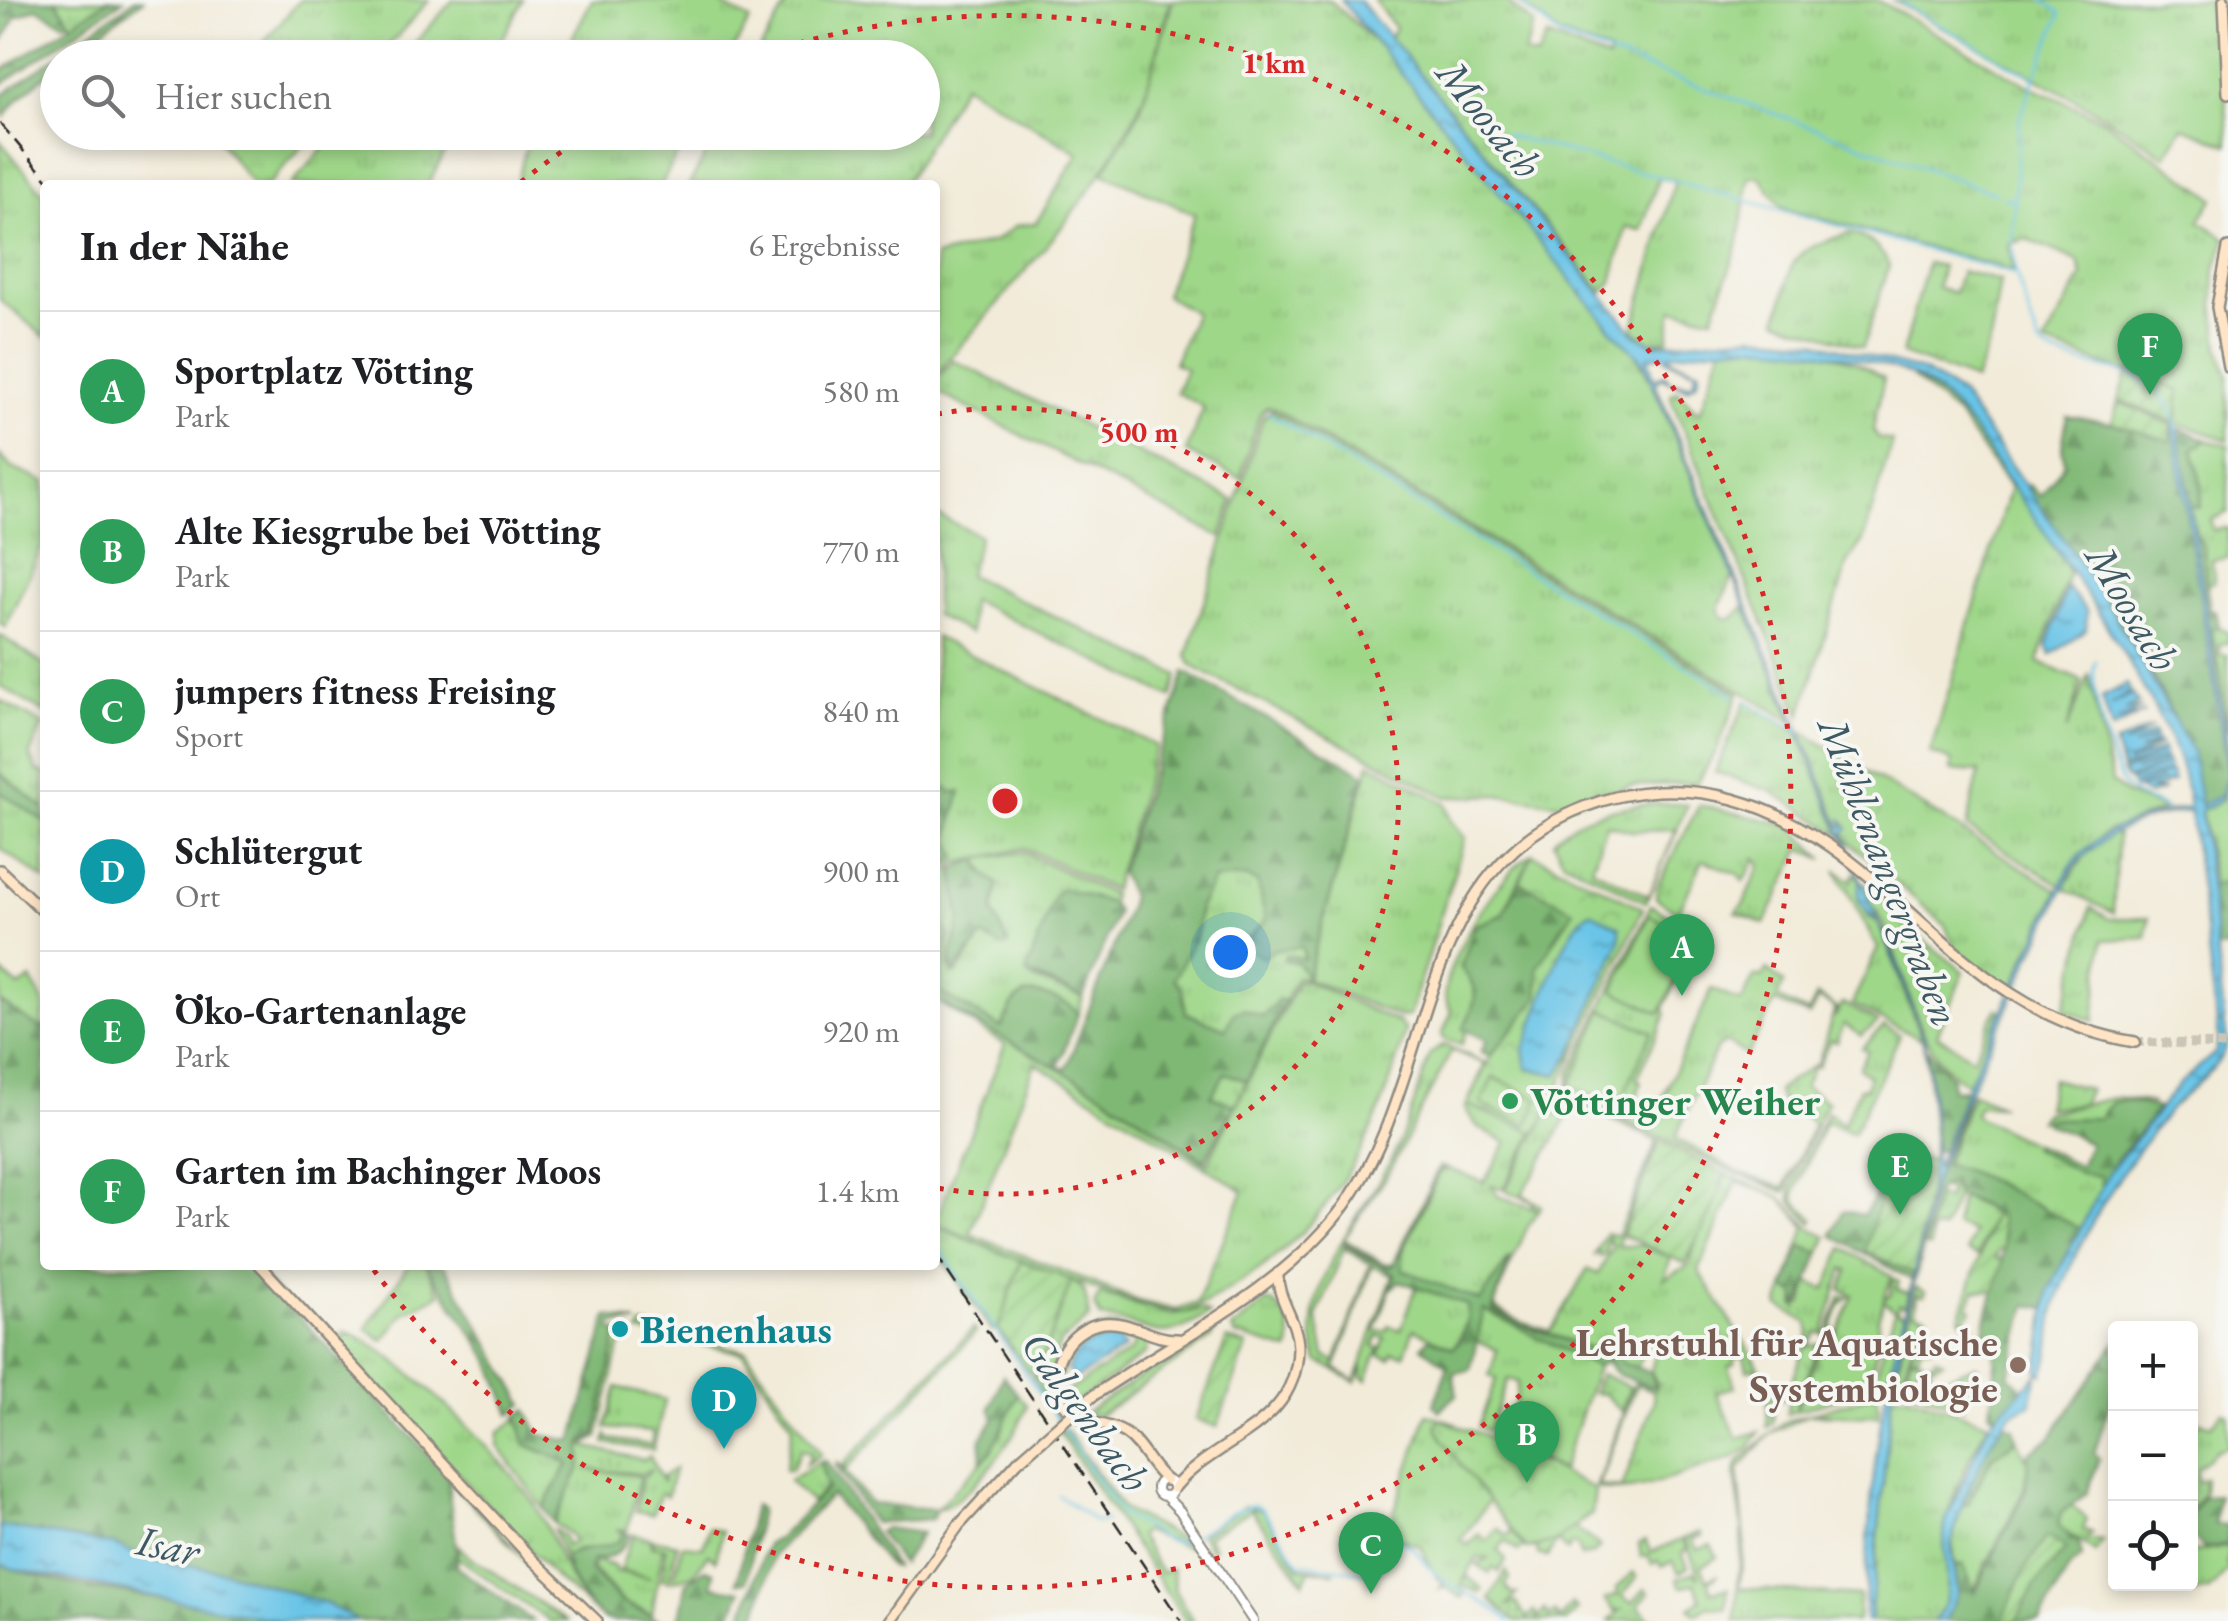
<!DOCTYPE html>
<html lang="de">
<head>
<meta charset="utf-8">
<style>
	:root { --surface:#fff; --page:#f2f2f2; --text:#202124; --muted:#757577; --line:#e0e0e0; --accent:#b45309 }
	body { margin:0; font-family:"EB Garamond",serif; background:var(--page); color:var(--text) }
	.controls { position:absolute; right:30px; bottom:30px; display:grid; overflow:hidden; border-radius:10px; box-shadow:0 5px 15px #0003 }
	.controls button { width:90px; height:90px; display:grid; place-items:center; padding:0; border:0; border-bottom:2px solid var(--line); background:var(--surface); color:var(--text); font:50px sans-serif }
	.you { position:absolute; left:1230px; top:952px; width:35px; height:35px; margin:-25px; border:8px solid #fff; border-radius:50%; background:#1a73e8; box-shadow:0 0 0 15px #1a73e833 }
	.badge { display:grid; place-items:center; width:65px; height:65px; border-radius:50%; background:var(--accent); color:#fff; font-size:32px; font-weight:700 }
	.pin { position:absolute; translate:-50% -82px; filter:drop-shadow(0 2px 5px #0008) }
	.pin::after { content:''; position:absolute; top:52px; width:35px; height:30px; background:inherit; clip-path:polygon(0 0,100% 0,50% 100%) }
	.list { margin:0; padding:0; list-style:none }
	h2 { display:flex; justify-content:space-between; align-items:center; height:130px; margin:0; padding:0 40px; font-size:42px }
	h2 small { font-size:32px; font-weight:400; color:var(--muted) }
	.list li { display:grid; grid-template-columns:65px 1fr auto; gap:30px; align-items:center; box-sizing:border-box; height:160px; padding:0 40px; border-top:2px solid var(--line) }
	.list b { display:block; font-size:38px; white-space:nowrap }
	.list p { margin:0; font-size:32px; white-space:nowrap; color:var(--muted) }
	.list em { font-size:32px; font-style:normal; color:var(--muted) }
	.icon { flex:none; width:55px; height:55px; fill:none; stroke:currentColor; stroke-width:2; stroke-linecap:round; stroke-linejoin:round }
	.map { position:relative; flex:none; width:2228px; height:1621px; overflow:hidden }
	.search { position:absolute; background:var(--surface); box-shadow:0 5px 15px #0003; left:40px; top:40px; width:900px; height:110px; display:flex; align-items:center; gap:25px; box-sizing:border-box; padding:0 35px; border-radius:55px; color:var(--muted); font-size:38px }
	.panel { position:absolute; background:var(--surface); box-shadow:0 5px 15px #0003; left:40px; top:180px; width:900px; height:1090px; border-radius:10px }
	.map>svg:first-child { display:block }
</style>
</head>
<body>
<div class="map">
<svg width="2228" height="1621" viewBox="0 0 2228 1621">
	<defs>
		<pattern id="grass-tufts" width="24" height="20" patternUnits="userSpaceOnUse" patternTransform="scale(2.5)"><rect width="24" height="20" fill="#9fd789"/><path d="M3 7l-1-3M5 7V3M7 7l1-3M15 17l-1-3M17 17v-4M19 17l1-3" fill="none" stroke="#89b976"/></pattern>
		<pattern id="forest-firs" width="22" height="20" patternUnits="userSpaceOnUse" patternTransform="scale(2.5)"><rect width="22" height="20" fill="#7fb875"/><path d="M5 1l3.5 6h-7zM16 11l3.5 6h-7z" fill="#689660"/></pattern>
		<pattern id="park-crowns" width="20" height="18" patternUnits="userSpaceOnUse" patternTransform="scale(2.5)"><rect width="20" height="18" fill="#9fd789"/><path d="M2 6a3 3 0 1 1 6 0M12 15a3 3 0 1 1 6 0" fill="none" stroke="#89b976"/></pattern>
		<pattern id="garden-furrows" width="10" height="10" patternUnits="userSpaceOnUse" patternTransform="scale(2.5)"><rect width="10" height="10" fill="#9fd789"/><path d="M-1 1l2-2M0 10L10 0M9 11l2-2" fill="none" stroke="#89b976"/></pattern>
		<pattern id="water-ripples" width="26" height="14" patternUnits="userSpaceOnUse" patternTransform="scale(2.5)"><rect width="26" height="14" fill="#69c4e7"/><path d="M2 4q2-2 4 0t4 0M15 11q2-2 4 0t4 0" fill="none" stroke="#579fbb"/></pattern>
	</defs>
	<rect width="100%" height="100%" fill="#f6f6f2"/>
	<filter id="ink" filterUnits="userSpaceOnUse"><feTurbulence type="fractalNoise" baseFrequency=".01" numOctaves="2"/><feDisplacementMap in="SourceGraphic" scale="20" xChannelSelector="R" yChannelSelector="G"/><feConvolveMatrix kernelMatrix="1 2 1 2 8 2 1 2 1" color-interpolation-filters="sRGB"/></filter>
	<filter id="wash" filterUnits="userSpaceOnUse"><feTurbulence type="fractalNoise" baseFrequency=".0048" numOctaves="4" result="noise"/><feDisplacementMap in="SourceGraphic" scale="40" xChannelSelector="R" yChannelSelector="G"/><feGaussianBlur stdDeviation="2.25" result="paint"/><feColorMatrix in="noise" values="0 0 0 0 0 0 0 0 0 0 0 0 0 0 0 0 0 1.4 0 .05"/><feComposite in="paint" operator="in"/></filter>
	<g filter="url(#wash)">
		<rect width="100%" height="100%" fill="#f2ebd9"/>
		<path fill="url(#grass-tufts)" stroke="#65815a" stroke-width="2.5" fill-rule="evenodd" d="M56,0H108L72,25Z
			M300,0H429L379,57H251Z
			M453,0H523L493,57H403Z
			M592,0H713L750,20L729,57H562Z
			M789,0H1170C1160,37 1153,77 1137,111C1088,210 1005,292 935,376V257L993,242L1016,226L1036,223L1079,153L963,84L904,185H689L718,133L922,132V58L756,57Z
			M1173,0H1330L1384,50L1611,329L1636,354L1663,404L1734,574L1719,608L1722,617L1732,619L1745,606L1793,722L1275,409L1267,407L1260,414L1240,478L1186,452L1204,407L1176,392L1186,369L1174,363L1195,313L1165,295L1195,214L1103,173L1140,111Z
			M1374,0H1505L1534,25L1524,54L1537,58L1547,36L1608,60L1610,53L1560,35L1518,0H1877L2026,84L2104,120L2214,198L2199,221L2227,239L2215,269L2214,301L2219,348L2228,375V440L2176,423L2180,391L2044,344L2082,276L2078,261L2027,239L2009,244L2013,271L1782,208L1760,177H1749L1739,242L1713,317L1673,309L1668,340L1652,342L1633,330L1675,180L1659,177L1641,230L1626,227L1612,282L1603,293L1390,38L1395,28Z
			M1893,0H2221L2219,5L2207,7L2221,11L2228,145L2183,127L2165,156C2080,96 1984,52 1893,0Z
			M213,133H314L268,185H253Z
			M337,133V132L455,133L428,185H291Z
			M530,133V132L689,133L661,185H516Z
			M0,141L45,195V337L0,300Z
			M1850,233C1868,237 1882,249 1889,266L1863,347L1778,320C1795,254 1784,255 1850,233Z
			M1927,263L1942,266L1937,287L1954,293L1961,271L2000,281L1991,337L1975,381L1902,354Z
			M1722,346C1776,343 1840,347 1884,378L1873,430L1878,438L1892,441L1863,541L1848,562L1801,715L1672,401L1671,394L1677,391L1697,411L1701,410Z
			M953,360L1233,500L1221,537L935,391V381Z
			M1912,377C1975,408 2033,513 2069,572L2038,662L2082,681L2066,731L2089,675L2112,782L2127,795L2165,809L2105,833L2079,855L2061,885L1967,827L1979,772L1951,770L1952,761L1930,753L2010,488L1957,415Z
			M1271,410L1739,693L1718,748L1697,783L1630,786L1565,804L1503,795L1447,797L1192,666L1187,656L1263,417Z
			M2204,440L2228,445V512L2211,520L2213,530L2228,528V558L2212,560L2214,582L2206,584C2204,555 2195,534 2191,508L2200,507L2193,449Z
			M0,455L12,468L45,482V541L5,627L0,623Z
			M935,514L980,536L968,575L1178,675L1171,697L971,600L970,633L935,615Z
			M2219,627L2228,632V643L2219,644L2220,655H2228V731L2211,629Z
			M0,635L45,666V713L0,686Z
			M935,637L1156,746L1113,890L1025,848L940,867L949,842L954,810L950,793L935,794Z
			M0,700L43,725L30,754L37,771L45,773V809L0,773Z
			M1746,701L1798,733L1841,835L1771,791L1715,772Z
			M1801,731L2058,890L2011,990L1956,951L1945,925L1846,839L1845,826L1841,827Z
			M1370,763L1446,803L1451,821L1465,838L1409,1016L1401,1018L1303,977L1296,978L1285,1001L1278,1000L1263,1018L1244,1009L1235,1012L1226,1029L1186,1013L1182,989L1174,979L1197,933L1199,907L1213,880L1245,877L1257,882L1267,920L1248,938L1273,950L1302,947L1307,951L1304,959L1286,955L1284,959L1298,963L1307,976Z
			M0,792L45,822V880L0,848Z
			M2222,798L2228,800V883L2213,888L2201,808Z
			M1687,805L1646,902L1563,860L1553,841C1579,808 1648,801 1687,805ZM1606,824L1631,831L1677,830L1648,896L1592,868Z
			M1699,805L1789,825L1824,859L1801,848L1765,924L1736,912L1744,904L1761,864L1756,858L1744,881L1738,874L1703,860L1678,913L1656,898L1657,887Z
			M2118,830L2113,913L2064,888L2087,852Z
			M1024,852L1112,894L1111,903L1063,889L1030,978L1083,997L1078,1014C1070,1003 1061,1001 1049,997C1019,986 1012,1002 1002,1028L939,992L945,931L943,870L953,869L961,921L949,967L956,974L983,936L1006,940L993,912L995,890L978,859Z
			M1532,854L1502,915L1475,926L1461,968L1477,986L1478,996L1462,1044L1445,1040L1442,1035L1451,1014C1450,1007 1444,999 1445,992C1448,955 1500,872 1532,854Z
			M1836,870L1851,881L1854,874L1890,904L1900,922L1964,972L1937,1035L1973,1058L1997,1008L2001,1011L1968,1084C1908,1052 1908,953 1870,903L1876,918L1868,911L1869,917L1878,922L1922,1040L1852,1004L1878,948Z
			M1651,905L1702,934L1664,1006L1666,1015L1637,1079L1641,1082L1636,1099L1658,1107L1712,989L1741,1002L1754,977H1763L1767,970L1784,983L1777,998L1808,1013L1817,996L1837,1008L1835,1017L1843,1003L1878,1022L1861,1036L1844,1024L1837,1042L1830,1040L1818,1067H1813L1804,1087L1827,1102L1785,1192L1735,1173L1567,1093L1571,1072ZM1818,999L1835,1008L1818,1063C1811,1067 1782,1086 1777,1091L1784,1107L1798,1111L1814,1124L1784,1188L1742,1174L1675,1138L1717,1048L1727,1043L1747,1055L1775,1002L1809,1016Z
			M2091,907L2109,919L2149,918L2146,938L2103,940L2094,1021L2064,1010Z
			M0,971L19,987L31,979L45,1006L41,1029L0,1002Z
			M1304,980L1399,1023L1405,1030C1379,1137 1329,1230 1232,1287C1218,1295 1200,1309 1185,1312C1150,1317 973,1241 935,1222L1005,1045L935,1000L1098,1091L1207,1164L1298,981ZM1035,1063L1244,1191L1197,1303L1177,1310L1139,1301L970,1234Z
			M1884,1026L1900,1035L1853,1134L1825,1122L1794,1194L1795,1201L1814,1219L1812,1223L1791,1201L1790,1190L1827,1112L1843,1125L1860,1088H1866L1869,1076L1859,1068L1868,1051L1862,1048Z
			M1444,1045L1492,1066L1544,1115L1503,1188L1492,1186L1498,1196L1535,1209L1531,1201L1505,1190L1549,1111L1564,1116L1570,1105L1564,1095L1658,1140L1617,1246H1643L1671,1258L1664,1279L1686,1267L1725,1174L1780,1197L1808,1226L1827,1237L1820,1253L1801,1246L1795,1306L1803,1303L1809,1283L1826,1289L1843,1248L1892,1276L1884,1299L1891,1294L1893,1279L1899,1282L1897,1289L1908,1293L1905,1306L1899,1304L1896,1311L1905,1314L1888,1387L1871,1389L1895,1311L1884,1301L1878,1318V1347L1865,1390L1787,1414L1790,1396L1774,1401L1773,1423L1767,1427L1768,1396L1756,1368L1747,1370L1744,1356L1734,1358L1735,1364L1729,1366L1735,1387L1716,1392L1737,1438L1759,1432L1749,1448L1734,1457C1700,1467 1628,1500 1596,1487L1635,1380L1658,1384L1651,1372L1657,1345L1647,1343L1636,1369L1621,1363L1619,1354C1592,1352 1518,1323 1493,1309L1511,1259L1480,1301L1403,1270L1399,1266L1402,1253L1439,1173L1446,1170L1442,1168L1437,1172L1394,1266L1382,1265L1345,1242L1344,1247L1396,1274L1375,1331H1387L1389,1326L1401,1330L1417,1285L1467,1305L1470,1316L1453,1349L1414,1329L1404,1355L1392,1353L1390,1359L1379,1355L1385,1338L1378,1336L1374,1346L1379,1348L1367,1380L1362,1377V1366L1356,1382L1318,1361C1292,1292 1364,1215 1393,1156C1409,1124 1419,1089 1430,1054ZM1452,1050L1485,1064L1465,1109L1478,1127L1507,1143L1484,1182L1440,1166L1393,1264L1383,1263L1344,1239L1389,1172ZM1576,1103L1657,1141L1617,1236L1606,1233L1594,1256L1599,1251L1600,1257L1606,1254L1608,1238L1613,1247L1598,1274L1588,1269L1551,1331L1520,1322L1496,1308L1494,1303L1527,1228L1541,1206L1522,1194ZM1737,1181L1780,1197L1806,1227L1778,1306L1808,1323L1810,1334L1786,1396L1775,1400L1756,1361L1699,1271ZM1344,1249L1370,1264L1335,1362L1325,1356L1317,1317ZM1372,1266L1393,1276L1355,1381L1335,1368ZM1843,1269L1848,1271L1841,1290L1853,1295L1835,1339L1837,1331L1832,1328L1840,1305L1848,1297H1841L1808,1381L1810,1387H1806L1796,1410L1799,1386H1804L1819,1344L1808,1347L1818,1332L1823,1334ZM1637,1384L1653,1391L1654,1401L1622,1488L1598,1486Z
			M1225,1072L1247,1081L1235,1105L1211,1097Z
			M2052,1079L2089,1089L2082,1104L2046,1108Z
			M1973,1093L2002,1106L1979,1105L1975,1113L1979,1118L2034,1144L2032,1148L2100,1176L2102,1191L2081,1229C2036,1207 1992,1175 1944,1165Z
			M2117,1097L2153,1103L2142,1101L2107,1107L2099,1118L2039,1120L2044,1113Z
			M1948,1179L1957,1196L1943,1229L1931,1230L1930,1247L1925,1246L1936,1197L1947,1199L1949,1189L1939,1187Z
			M1961,1197L1994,1212L1977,1256L1967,1251L1973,1232L1955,1225Z
			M935,1226L1021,1261L998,1329L992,1331L935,1248Z
			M408,1265H426L440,1294L404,1313L383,1340L366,1329Z
			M1072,1280L1084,1290L1090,1317L1060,1343L1049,1376L1043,1377L1065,1413L1058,1418L1034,1379Z
			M1916,1287L1925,1292L1924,1296L1917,1295L1915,1312L1928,1316L1925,1328L1938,1331L1931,1347L1921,1345L1918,1356L1911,1354L1920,1338L1917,1327L1899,1388L1894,1387Z
			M1100,1294L1171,1315L1202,1310L1209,1314C1151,1349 1159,1326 1100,1317L1094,1305Z
			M1268,1301C1287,1308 1295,1333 1289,1351L1235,1335L1232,1329Z
			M1483,1309L1597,1367L1562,1470L1501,1437L1516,1401L1518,1382L1508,1379L1489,1431L1478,1427L1496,1379L1489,1376L1497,1350L1476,1341Z
			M642,1326L746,1351L821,1454L806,1464L811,1453L801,1449L791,1470H785L793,1426L743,1353L639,1332Z
			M1116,1326L1147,1340L1146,1353L1071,1407L1065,1399L1069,1390L1131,1351L1135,1343C1113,1331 1080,1331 1067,1360C1063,1369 1064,1375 1058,1381C1061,1346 1082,1329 1116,1326Z
			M974,1328L976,1332L846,1470L843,1465Z
			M1216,1328L1211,1338L1098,1416L1083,1414Z
			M632,1329L619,1349L598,1437L584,1446L644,1460L650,1456L663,1483L662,1477L674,1469L667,1496L661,1493L652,1514L636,1511L641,1480L652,1469L642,1474L585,1469L640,1476L627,1530L616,1529L623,1532L620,1540L598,1552L579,1549L564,1557L554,1530L564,1536L566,1546L574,1542L570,1534L554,1523L579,1467L582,1444L595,1435L618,1331L629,1334Z
			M344,1332C387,1338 511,1466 535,1505C561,1547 564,1590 606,1621L558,1580L347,1355L338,1340Z
			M1911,1356L1922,1359L1923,1365L1910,1370V1379L1929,1376L1928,1361L1933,1363L1935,1357L1943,1361L1932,1366L1931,1378L1937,1381L1977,1365L1979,1371H1972L1967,1399L1961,1398L1964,1407L1909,1389L1910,1379H1905Z
			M1600,1374L1630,1387L1621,1411L1604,1394L1593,1393Z
			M617,1387L665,1400L653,1450L605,1443L607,1435L609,1439L651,1445L653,1432L606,1428Z
			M1877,1393L1879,1416L1810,1414L1771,1433L1738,1470L1745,1541L1739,1588L1859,1596L1858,1621H1735L1743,1529L1735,1474L1739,1461L1784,1422Z
			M1905,1394L1989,1423C1972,1450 1957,1486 1947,1516C1937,1550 1962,1593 1934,1621H1870L1892,1395Z
			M1018,1395L1027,1405C1017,1438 970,1501 936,1509L993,1450L999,1428Z
			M2222,1412L2228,1414V1446L2217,1450L2196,1469L2197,1482L2205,1478L2204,1492L2191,1511V1439L2200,1421L2211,1425Z
			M1427,1414L1456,1423L1447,1441L1493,1495L1461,1540L1468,1545L1478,1534L1487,1541L1497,1528L1507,1536L1512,1530L1524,1548L1518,1551L1505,1541L1498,1550L1506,1560L1499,1572L1493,1568L1489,1574L1477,1565L1488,1558L1478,1557L1462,1583L1468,1577L1483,1589L1481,1593L1461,1585L1459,1588L1466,1592L1462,1598L1444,1586L1440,1589L1443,1582L1438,1580L1420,1546L1387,1533Z
			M517,1419L527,1445L569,1462L543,1508L498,1446L499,1433Z
			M1064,1428L1123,1509L1192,1545L1186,1547L1144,1531L1139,1536L1161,1573L1172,1569L1175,1591L1193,1621H1186L1059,1432Z
			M2017,1439L2028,1462L2025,1487L1973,1591L1958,1565L1956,1568L1951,1535L1961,1506L1968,1503L1991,1459Z
			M820,1461H826L820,1464L829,1484L812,1503L789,1481Z
			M450,1474L554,1593L588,1621H582L448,1479Z
			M2071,1505L2087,1519L2083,1529L2092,1533L2086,1539L2103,1541L2095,1552L2057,1525L2061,1513Z
			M1244,1506L1262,1510L1299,1567L1335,1572L1310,1570L1304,1582L1251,1510L1207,1536L1214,1548L1210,1550L1201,1534Z
			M1567,1521L1600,1547L1593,1554L1581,1556L1576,1544L1570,1545L1568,1551L1557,1541L1547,1557L1538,1554L1537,1548Z
			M709,1527L722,1531L716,1560L708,1554L693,1575L673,1581L682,1545L703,1547Z
			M1700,1532L1702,1536L1692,1539L1697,1550L1711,1545L1717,1557L1701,1567L1707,1580L1718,1575L1709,1581L1711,1591L1728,1588L1726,1609L1708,1606L1696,1614L1690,1608L1701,1599L1695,1583L1681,1587L1677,1579L1693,1572L1699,1578L1685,1538Z
			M633,1534L651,1538V1546L661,1547L652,1544L653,1539L677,1544L669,1581L662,1579L666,1549L663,1547L652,1614L624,1603L592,1568L596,1561L615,1566V1571L651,1578L620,1570Z
			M1683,1539L1687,1550L1682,1553L1688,1567L1679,1573L1673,1561L1661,1566L1658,1561L1652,1564L1648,1555L1641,1557L1639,1544L1645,1541L1651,1552Z
			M459,1546L466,1554L566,1621H549L457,1557Z
			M2228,1546V1570L2209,1590L2189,1594L2171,1584H2190L2191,1552Z
			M1506,1571L1510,1578L1505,1585L1511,1594H1517L1508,1605L1516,1602L1527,1618L1534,1611L1537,1618L1545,1610L1549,1617L1555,1612L1559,1619L1572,1604L1578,1610L1566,1621H1514L1490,1599Z
			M1633,1572L1637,1577L1622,1596L1632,1603L1645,1589L1649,1593L1638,1605L1650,1619L1609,1621L1621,1610L1615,1611L1605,1600L1618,1595L1617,1588Z"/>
		<path fill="url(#forest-firs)" stroke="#557250" stroke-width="2.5" d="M0,0H56L70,21L64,23L36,8L16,17L0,46Z
			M108,0H123L0,85V72Z
			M134,0H143L67,57L58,58L57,65L16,101L5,117L0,97Z
			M2067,416L2112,423L2169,440L2173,425L2228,773C2226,791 2219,802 2200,805C2186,693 2087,580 2025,489L2029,485L2041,496L2065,463L2062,448Z
			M2178,428L2207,440L2193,449L2202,488L2200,507L2191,508Z
			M2195,532L2204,548L2210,609L2216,611L2219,627L2211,629L2221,674L2228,753Z
			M1185,672L1365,774L1307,977L1297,962L1284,960L1285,955L1304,959L1302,947L1273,950L1264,958L1236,943L1239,937L1249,938L1266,920L1257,882L1245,877L1213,880L1199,907L1197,933L1174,979L1182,989L1186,1013L1226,1029L1234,1012L1244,1009L1263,1017L1278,1000L1285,1001L1247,1081L1225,1073L1211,1096L1235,1105L1205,1160L1098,1091L935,1000V794L940,784L950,792H961L948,835L957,856L938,869L943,870L944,928L949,934L939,992L1001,1028C1013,1003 1018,986 1049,997C1061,1001 1070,1003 1078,1014L1058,1066L1066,1069L1128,909L1131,896L1120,872Z
			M0,773L45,809V822L0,792Z
			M978,859L982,871L998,884L993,912L1008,945L1001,947L983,936L952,974L950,959L961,921L953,869Z
			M1520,882L1574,910L1590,894L1561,928L1538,967L1539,997L1492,1053L1562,1082L1481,1052L1487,1040L1463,1029C1476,1001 1482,992 1461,968L1475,926L1502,915Z
			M2222,882L2228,883V948L2217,949L2210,894V888Z
			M1062,889L1111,903L1117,912L1083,997L1026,973L1055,894Z
			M0,1002L41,1029L45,1026V1265H251L448,1475C448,1507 459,1540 456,1567L533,1621H358L324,1603L228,1572L144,1557L114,1545L0,1526Z
			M1927,1049L1952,1078V1090L1966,1089L1942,1151H1936Z
			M1970,1091L1945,1165C1972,1166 2050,1214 2081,1229L2049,1290L2046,1308L2027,1305L2009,1376L2025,1392L1995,1416L1989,1412C1997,1384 1998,1366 1991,1338L1984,1334C1989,1277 2039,1219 1957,1196L1952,1180L1938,1190L1915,1281L1933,1185Z
			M2125,1100L2159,1108L2116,1160L2102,1191L2100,1176L2080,1173L2032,1148L2034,1144L2080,1166L2090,1143L2045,1123L2047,1119L2099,1118L2113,1102Z
			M1931,1159L1922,1241L1912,1280L1832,1235L1843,1211L1864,1215L1883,1183Z
			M1442,1168L1447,1169L1439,1173L1402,1253L1403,1270L1480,1301L1510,1257L1493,1310L1519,1324L1602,1353L1614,1350L1621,1363L1651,1372L1656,1388L1618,1375L1605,1362L1597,1367L1484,1310L1470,1370L1453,1373L1457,1395L1439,1411L1434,1405L1448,1366L1422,1347L1430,1338L1453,1348C1467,1338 1469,1318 1467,1305L1399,1281L1390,1290L1395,1274L1343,1243L1382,1265L1394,1266L1437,1171Z
			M1801,1246L1820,1253L1798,1308L1796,1294L1785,1289Z
			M426,1265H444L524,1404L511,1414L490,1360Z
			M608,1316L637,1323L612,1324L611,1330L618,1331L595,1436L582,1444L581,1466L554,1523L543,1508L569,1463L526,1445L517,1416L527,1410L540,1435L573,1441Z
			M2115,1343V1387L2094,1454L2099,1459L2087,1493L2061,1513L2058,1525L2079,1543L2082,1557L2070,1567L2040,1621H2016L2034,1586L2066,1549L2047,1537L2025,1569L2002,1621H1945L1958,1592L1956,1568L1963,1564L1975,1592L2026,1490L2028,1454L2050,1438Z
			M1003,1376L1018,1395C1006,1416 999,1445 982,1461L981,1438L995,1419L990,1408Z
			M2005,1423L2014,1428L2017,1439L1991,1459L1968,1503L1961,1506L1985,1449Z
			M826,1461L895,1567H890L831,1495L774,1554L755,1619L741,1621L767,1543L778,1539L828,1488L820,1464Z
			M837,1462L871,1504L936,1509L932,1519L874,1523L836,1467Z
			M2218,1495L2214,1524L2228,1525V1544L2204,1548L2191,1536V1513L2204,1496Z
			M754,1505L760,1509L746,1582H737Z
			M885,1528L922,1533L902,1564L878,1532Z
			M623,1532L629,1534C623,1551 612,1560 593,1560L589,1569L621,1602L660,1621C646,1621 624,1621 611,1621C588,1613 569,1579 564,1557C583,1545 597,1553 620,1540Z
			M0,1564C87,1597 191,1595 282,1621H0Z
			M705,1569L714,1572L712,1586L741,1591L729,1621H679L687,1582Z"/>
		<path fill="url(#park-crowns)" stroke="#65815a" stroke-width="2.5" d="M1532,854L1643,908L1560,1085L1561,1093L1573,1100L1563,1117L1549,1111L1536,1133L1467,1105L1490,1057L1539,997L1538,967L1574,910L1520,882Z
			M1439,1419L1502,1442L1595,1490L1592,1514L1554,1542L1527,1549C1512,1530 1437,1439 1436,1425Z"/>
		<path fill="url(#garden-furrows)" stroke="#65815a" stroke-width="2.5" d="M2128,371L2180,391L2176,423L2119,400Z
			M2118,402L2173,425L2170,441L2112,423Z
			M1660,1141L1725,1174L1709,1217L1684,1263L1622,1235Z
			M1894,1147L1932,1162L1914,1274L1865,1251Z
			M1994,1212L2000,1220L2004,1251L1999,1250L1996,1258L2003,1261L1995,1291L1975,1290L1969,1306L1972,1310L1965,1318L1974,1326L1971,1330L1960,1317Z
			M1021,1261L1072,1280L1034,1379L998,1329Z
			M1227,1339L1247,1346L1217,1427L1196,1419Z
			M2047,1537L2066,1548L2034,1586L2016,1621H2002L2025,1569Z"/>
		<path fill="#9fd789" stroke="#65815a" stroke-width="2.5" d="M1649,915L1696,937L1660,1013L1614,991Z
			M1603,1010L1652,1032L1618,1107L1570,1086Z
			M1493,1077L1539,1099L1527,1125L1481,1104Z"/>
		<path fill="url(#water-ripples)" stroke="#4a7889" stroke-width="2.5" fill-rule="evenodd" d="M1341,0H1359L1635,334L1655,344L1755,335L1815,341L1925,372L1961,395L2099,589L2139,657L2192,751L2201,805L2221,795L2228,773L2173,425L2178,428L2228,753V788C2222,801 2214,805 2201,809L2227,1044C2220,1071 2185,1091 2167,1113C2121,1170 2078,1235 2056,1306C2049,1329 2053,1352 2043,1374L2038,1371L2049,1290L2108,1174L2180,1083L2216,1052L2219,1038L2190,811C2143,815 2104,832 2073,868L1960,1111L1933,1185L1892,1390L1870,1621H1865C1866,1545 1873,1453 1889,1379C1912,1273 1949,1166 1926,1056C1921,1030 1892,939 1876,921C1869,913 1863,908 1858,898L1860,879L1643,361L1611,329ZM1739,345C1790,347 1881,356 1925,383C1959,404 1982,443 2004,475C2064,559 2126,648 2171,741C2181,761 2186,784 2189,807C2143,818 2102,824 2069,868L1968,1084L1936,1169L1925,1041L1843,833L1849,829L1842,818L1845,826L1841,827L1831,805L1656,385L1660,377L1688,388L1698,381L1700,370L1671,359L1670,354ZM1666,355L1667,360L1696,370L1694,384L1670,382L1665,375L1654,379L1648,357Z
			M2067,587L2087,612L2086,630L2051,655L2047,646Z
			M2127,684L2131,692L2111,705L2133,694L2138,703L2125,711L2141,708L2117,722L2144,713L2112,730L2102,697Z
			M2152,727L2124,745L2154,732L2155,736L2133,747L2155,738L2157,742L2139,751L2161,744L2126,763L2163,749L2165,758L2135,771L2166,760L2169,771L2135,784L2171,772L2174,781L2149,790H2164L2149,795L2139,789L2161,780L2134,789L2130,781L2165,765L2127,780L2123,773L2161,754L2122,770L2115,744Z
			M1591,912L1620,927V941L1569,1058L1557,1075L1527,1068L1524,1050C1536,1021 1564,922 1591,912Z
			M1117,1339L1125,1348L1074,1380L1068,1370C1075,1346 1094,1338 1117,1339Z
			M2038,1374L2031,1404L2012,1413L1992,1439L1964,1498L1951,1544L1958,1592L1945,1621H1934C1962,1593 1936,1551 1947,1518L1989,1423Z
			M0,1526L114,1545L144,1557L228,1572L325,1603L358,1621H282L13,1569L0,1564Z"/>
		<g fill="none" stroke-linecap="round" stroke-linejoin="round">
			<path stroke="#69c4e7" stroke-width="2.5" d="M1515,0L1561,37L1995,193
				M1896,0L2034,78
				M2043,0L2061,13L2020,116L2012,240L2016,274L2039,345C2085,380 2160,352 2177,429
				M1502,134L2016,274
				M2004,197L2015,201
				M1268,413L1735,696
				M2096,661C2085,675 2113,772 2125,787C2135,800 2154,800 2165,809
				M1745,701L1800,732
				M935,840V856
				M935,1242L1059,1422
				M1063,1429L1121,1514L1170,1542H1185L1232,1512L1253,1505L1262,1509L1299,1563L1378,1574L1397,1539C1417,1547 1419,1557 1433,1571C1454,1592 1487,1599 1509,1621
				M1058,1495L1096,1522L1106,1521"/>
		</g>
	</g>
	<g filter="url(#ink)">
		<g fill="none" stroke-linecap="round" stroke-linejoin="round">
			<path stroke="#cac5b6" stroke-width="9" stroke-dasharray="9 4.5" stroke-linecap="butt" d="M2135,1042L2228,1045"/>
			<g stroke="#8e8b82" stroke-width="12">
				<path id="tertiary" d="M1157 1488a8 8 0 1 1 16 0a8 8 0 1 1-16 0Z
					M1165,1496L1180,1511L1253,1621"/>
			</g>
			<g stroke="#8e8b82" stroke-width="14">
				<path id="secondary" d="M2224,0L2228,93
					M2228,248L2217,307L2228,367
					M0,870L45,913
					M260,1265L532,1559L597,1621
					M1090,1398C1173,1340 1274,1295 1338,1214C1440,1084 1407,876 1584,807C1632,788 1684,786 1733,799C1891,842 1954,1013 2135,1042
					M1166,1480C1151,1468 1145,1451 1131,1438C1112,1420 1081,1428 1064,1404C1042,1372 1067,1327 1104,1323C1131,1320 1151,1340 1178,1339
					M1174,1488C1216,1437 1297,1428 1298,1348C1298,1320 1276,1299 1278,1273
					M890,1621L959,1525L1018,1461"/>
			</g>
			<use href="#tertiary" stroke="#fff" stroke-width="8"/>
			<use href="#secondary" stroke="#ffe4c6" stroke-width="9"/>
			<path stroke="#2b2b2b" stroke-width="2.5" stroke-dasharray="15 8" stroke-linecap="butt" d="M0,123L52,185
				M935,1253L1181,1621"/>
			<g stroke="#8e8b82" stroke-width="14" stroke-linecap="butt">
				<path id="secondary-bridge" d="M1018,1461L1090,1398"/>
			</g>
			<use href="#secondary-bridge" stroke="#ffe4c6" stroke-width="9"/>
		</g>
	</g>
	<g fill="none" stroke="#d62828" stroke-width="5" stroke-dasharray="5 10">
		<path d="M937 414A393 393 0 1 1 937 1188"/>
		<path d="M521 182A786 786 0 0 1 588 134M756 56A786 786 0 1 1 373 1269"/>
	</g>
	<circle fill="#2e9e5b" stroke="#f6f6f2" stroke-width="4" cx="1510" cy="1101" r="10"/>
	<circle fill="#0f9aa8" stroke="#f6f6f2" stroke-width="4" cx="620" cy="1329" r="10"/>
	<circle fill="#8d6e63" stroke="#f6f6f2" stroke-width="4" cx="2018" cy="1365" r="10"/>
	<g text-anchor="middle" stroke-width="8" stroke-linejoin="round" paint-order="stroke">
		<g font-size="40" font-weight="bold" fill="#27864d" stroke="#f6f6f2" text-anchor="start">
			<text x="1530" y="1115">Vöttinger Weiher</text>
		</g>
		<g font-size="40" font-weight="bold" fill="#0d838f" stroke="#f6f6f2" text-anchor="start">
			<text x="640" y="1343">Bienenhaus</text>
		</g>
		<g font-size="40" font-weight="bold" fill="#785e54" stroke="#f6f6f2" text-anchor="end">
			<text x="1998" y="1356">Lehrstuhl für Aquatische<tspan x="1998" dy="46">Systembiologie</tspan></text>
		</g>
		<g font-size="42" font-style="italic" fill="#3e5963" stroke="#f6f6f2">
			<text transform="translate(1490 118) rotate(51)" y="15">Moosach</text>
			<text transform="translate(2133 607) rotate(59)" y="15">Moosach</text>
			<text transform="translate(1890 871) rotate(69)" y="15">Mühlenangergraben</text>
			<text transform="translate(1086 1411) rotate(54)" y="15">Galgenbach</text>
			<text transform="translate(168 1545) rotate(11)" y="15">Isar</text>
		</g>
	</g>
	<circle cx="1005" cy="801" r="15" fill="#d62828" stroke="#f6f6f2" stroke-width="5"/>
	<g font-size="30" text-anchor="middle" font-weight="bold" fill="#d62828" stroke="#f6f6f2" stroke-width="8" stroke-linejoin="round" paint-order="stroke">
		<text x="1274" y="73">1 km</text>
		<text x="1139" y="442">500 m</text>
	</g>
</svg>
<div class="controls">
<button>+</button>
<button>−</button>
<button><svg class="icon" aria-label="locate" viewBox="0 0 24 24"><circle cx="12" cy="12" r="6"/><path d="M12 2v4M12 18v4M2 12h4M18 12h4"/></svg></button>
</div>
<div class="you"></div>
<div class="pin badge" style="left:1682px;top:996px;background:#2e9e5b">A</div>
<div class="pin badge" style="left:1527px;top:1483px;background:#2e9e5b">B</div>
<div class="pin badge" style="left:1371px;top:1594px;background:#2e9e5b">C</div>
<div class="pin badge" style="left:724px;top:1449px;background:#0f9aa8">D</div>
<div class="pin badge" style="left:1900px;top:1215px;background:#2e9e5b">E</div>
<div class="pin badge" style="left:2150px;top:395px;background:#2e9e5b">F</div>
<div class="search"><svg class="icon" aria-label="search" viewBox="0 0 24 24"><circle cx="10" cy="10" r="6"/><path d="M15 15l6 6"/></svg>Hier suchen</div>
<section class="panel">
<h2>In der Nähe<small>6 Ergebnisse</small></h2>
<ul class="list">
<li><span class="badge" style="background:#2e9e5b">A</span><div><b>Sportplatz Vötting</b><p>Park</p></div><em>580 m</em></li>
<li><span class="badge" style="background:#2e9e5b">B</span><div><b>Alte Kiesgrube bei Vötting</b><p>Park</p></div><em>770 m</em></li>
<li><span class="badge" style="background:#2e9e5b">C</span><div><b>jumpers fitness Freising</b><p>Sport</p></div><em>840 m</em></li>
<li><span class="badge" style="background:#0f9aa8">D</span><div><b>Schlütergut</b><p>Ort</p></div><em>900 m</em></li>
<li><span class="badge" style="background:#2e9e5b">E</span><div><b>Öko-Gartenanlage</b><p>Park</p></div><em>920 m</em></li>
<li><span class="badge" style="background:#2e9e5b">F</span><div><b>Garten im Bachinger Moos</b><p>Park</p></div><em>1.4 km</em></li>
</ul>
</section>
</div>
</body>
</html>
